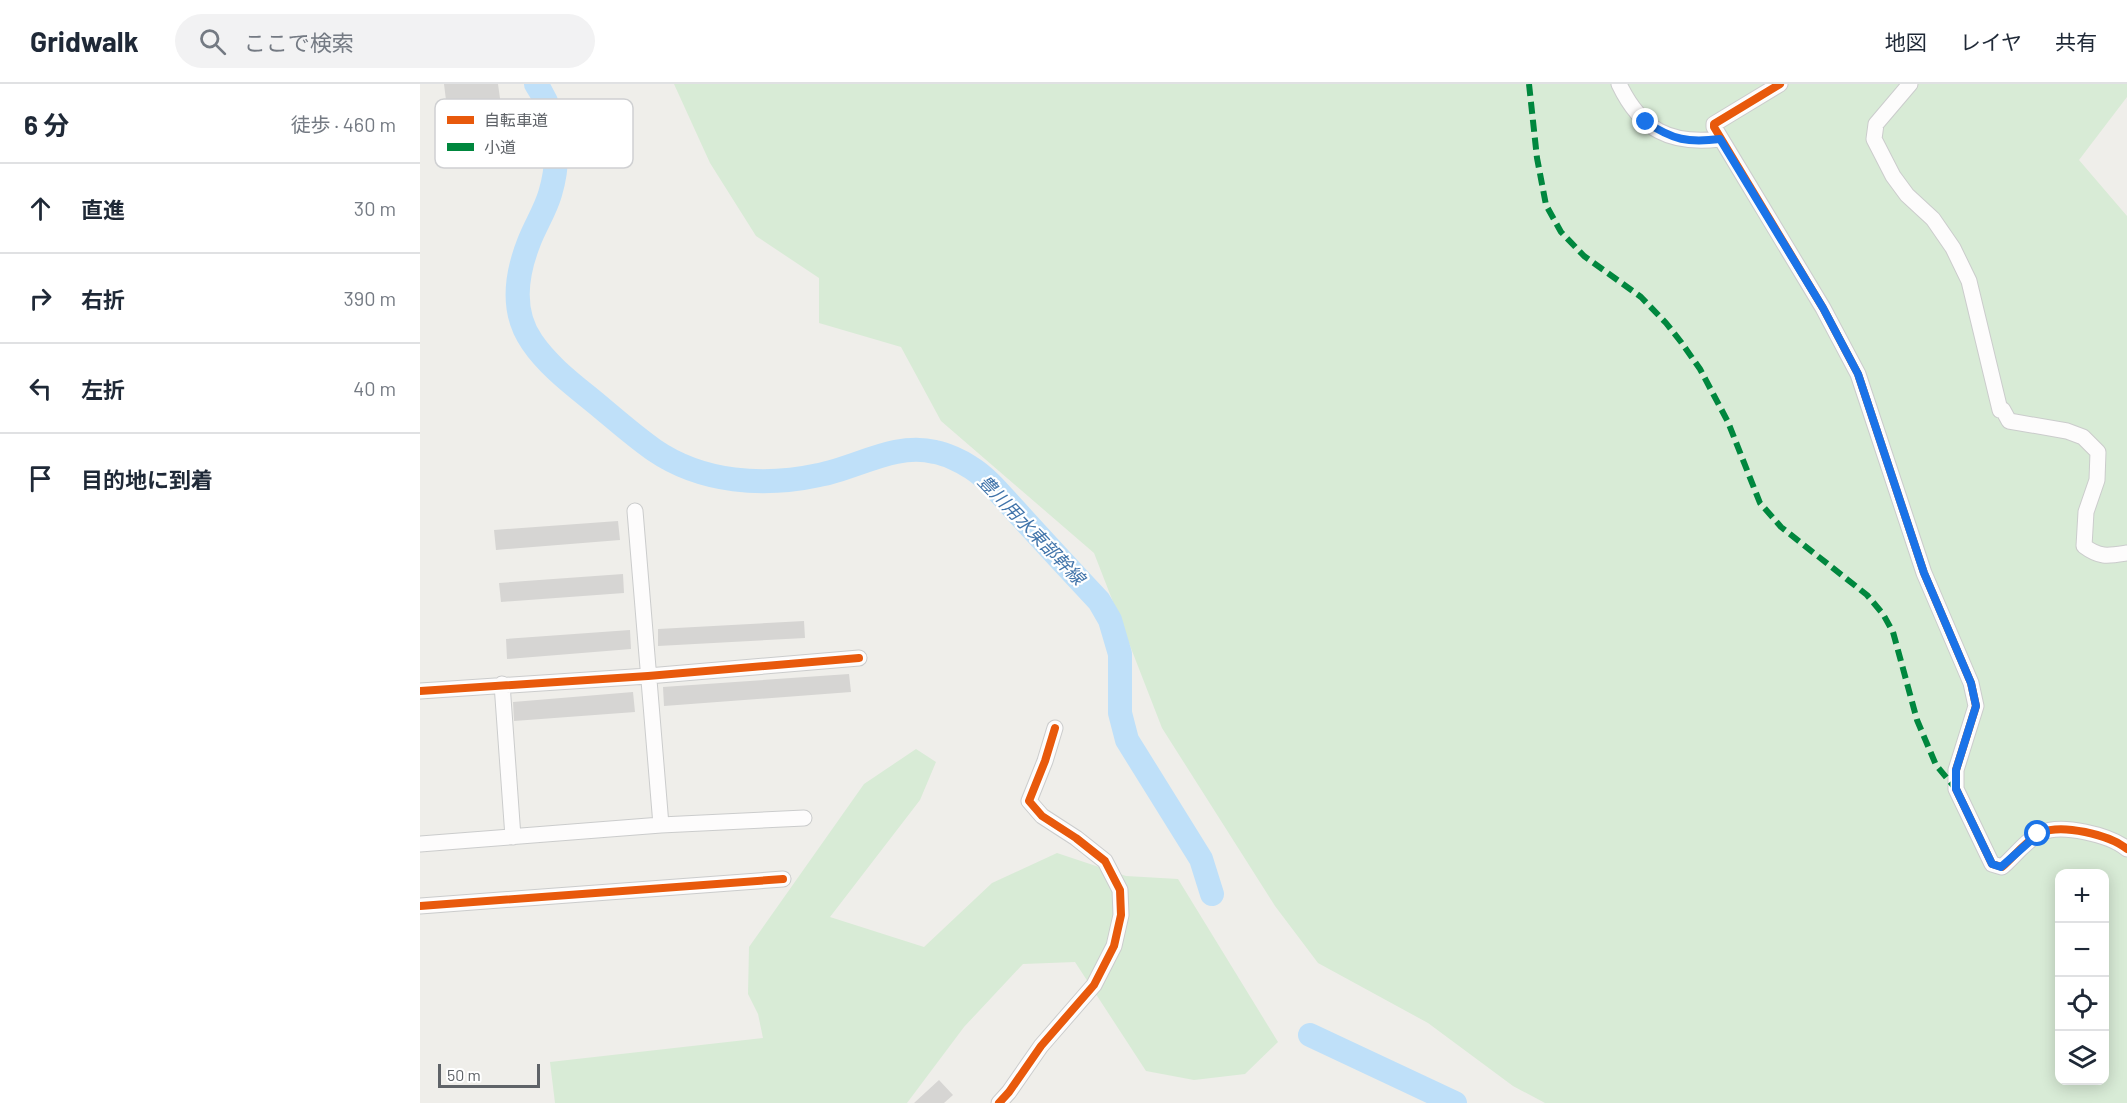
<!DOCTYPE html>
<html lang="ja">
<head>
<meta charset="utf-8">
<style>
	:root { --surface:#fff; --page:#f2f2f3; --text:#1f2937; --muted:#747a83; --line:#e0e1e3 }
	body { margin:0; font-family:Barlow,"Noto Sans JP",sans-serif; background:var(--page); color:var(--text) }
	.controls { position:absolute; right:18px; bottom:18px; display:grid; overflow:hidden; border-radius:12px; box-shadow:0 3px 15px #0003 }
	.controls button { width:54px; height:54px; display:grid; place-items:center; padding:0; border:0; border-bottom:2px solid var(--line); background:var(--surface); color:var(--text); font:30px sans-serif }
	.scale { position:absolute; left:18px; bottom:15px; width:102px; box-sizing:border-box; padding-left:6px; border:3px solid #5f6368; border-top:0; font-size:16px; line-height:21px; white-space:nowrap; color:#5f6368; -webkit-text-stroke:4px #fff; paint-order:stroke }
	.stop { position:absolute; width:18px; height:18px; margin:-14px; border:4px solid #1a73e8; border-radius:50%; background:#fff }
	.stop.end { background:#1a73e8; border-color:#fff; box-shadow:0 2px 6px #0008 }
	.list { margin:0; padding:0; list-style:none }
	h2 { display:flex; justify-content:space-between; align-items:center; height:78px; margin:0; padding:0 24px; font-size:26px }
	h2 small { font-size:20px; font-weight:400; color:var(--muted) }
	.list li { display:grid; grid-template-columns:39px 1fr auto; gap:18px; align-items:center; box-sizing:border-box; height:90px; padding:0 24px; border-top:2px solid var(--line) }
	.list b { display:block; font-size:22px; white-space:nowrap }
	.list em { font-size:20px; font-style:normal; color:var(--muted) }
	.icon { flex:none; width:33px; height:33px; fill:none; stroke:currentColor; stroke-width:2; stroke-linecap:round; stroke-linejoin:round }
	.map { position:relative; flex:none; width:1707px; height:1019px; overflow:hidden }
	header { display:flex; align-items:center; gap:36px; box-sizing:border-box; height:84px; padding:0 30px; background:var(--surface); border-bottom:2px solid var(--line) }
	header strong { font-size:28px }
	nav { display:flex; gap:33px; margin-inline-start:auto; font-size:21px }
	.search { width:420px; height:54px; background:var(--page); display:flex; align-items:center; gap:15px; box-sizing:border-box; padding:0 21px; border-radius:33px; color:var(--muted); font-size:22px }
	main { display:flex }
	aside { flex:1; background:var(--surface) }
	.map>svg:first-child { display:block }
</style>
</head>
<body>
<header>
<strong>Gridwalk</strong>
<div class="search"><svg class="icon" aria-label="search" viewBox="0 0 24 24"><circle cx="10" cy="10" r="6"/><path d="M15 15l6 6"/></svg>ここで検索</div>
<nav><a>地図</a><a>レイヤ</a><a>共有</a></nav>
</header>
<main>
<aside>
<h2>6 分<small>徒歩 · 460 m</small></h2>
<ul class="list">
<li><svg class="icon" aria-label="ahead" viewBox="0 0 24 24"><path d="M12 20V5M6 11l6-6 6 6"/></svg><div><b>直進</b></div><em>30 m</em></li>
<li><svg class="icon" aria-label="right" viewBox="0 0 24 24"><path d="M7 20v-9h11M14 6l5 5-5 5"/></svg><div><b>右折</b></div><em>390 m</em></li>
<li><svg class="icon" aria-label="left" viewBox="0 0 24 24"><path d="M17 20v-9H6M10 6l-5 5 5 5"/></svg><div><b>左折</b></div><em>40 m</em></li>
<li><svg class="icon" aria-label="arrive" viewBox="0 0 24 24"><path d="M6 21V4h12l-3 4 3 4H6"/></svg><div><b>目的地に到着</b></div></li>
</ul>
</aside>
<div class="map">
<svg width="1707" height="1019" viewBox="0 0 1707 1019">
	<rect width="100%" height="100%" fill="#efeeea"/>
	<path fill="#d8ebd6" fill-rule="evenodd" d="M254,0H1707V13L1659,76L1707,132V1019H1125L1093,1002L1008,939L898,879L855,822L742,644L674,469L521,337L481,263L399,239V194L336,152L290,79ZM1640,790H1684V996H1640Z
		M496,665L516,678L500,716L410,833L504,863L572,799L637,769L706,792L758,795L858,958L825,990L774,996L726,987L655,878L603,880L544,943L487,1019H135L130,978L343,954L338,930L328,910L329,863L444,700Z"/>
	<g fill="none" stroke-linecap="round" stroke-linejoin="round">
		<path stroke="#bfe0f9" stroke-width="24" d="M116,0C138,31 141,74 130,110C125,127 115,142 109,158C96,191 91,228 112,258C129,283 155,302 178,321C196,336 214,352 234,366C282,399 344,403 399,391C437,384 475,358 515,368C526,370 541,377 550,383C567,393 582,412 595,426C623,457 651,487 679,517L690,536L700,570V629L707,656L781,775L792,810
			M890,951L1035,1019"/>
	</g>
	<path fill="#d6d5d3" d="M24,0H78L86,58L32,65Z
		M198,437L200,456L76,466L74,446Z
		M203,490L204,509L81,518L79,499Z
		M384,537L385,554L238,562V545Z
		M210,546L211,565L87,575L86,555Z
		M429,590L431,608L244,622L243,603Z
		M213,608L215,628L94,637L93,618Z
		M519,996L533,1011L524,1019H494Z"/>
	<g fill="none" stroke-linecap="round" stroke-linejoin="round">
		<g stroke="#cbcccc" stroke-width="17">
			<path id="street" d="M1199,0C1221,46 1250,61 1300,55
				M1360,0L1294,40V43L1403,224L1438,290L1504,489L1551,599L1556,622L1536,686V705L1572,780L1582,783C1594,773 1606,756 1621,749C1641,739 1690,751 1707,765
				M1490,0L1456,40L1454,55L1473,92L1487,111L1513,135L1533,164L1549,197L1580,326H1583L1589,337L1647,347L1663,353L1678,368L1677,396L1666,428L1664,462C1680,474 1688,472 1707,469
				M215,427L241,741
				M82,600L93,753
				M0,607L228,592L439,574
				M0,760L241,741L384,734
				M0,822L363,795
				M579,1019L589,1008L621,962L674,901L694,862L701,831L700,806L685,777L656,754L622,732L609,717L625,677L635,644"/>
		</g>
		<use href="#street" stroke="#fdfcfc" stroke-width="15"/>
		<path stroke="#00873e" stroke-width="6" stroke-dasharray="12 6" stroke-linecap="butt" d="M1109,0L1117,74L1126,121L1141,148L1164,172L1221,213L1246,239L1261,258L1280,285L1308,338L1340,419L1361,443L1447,511L1463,530L1473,548L1497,636L1516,681L1536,705"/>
		<g stroke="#fff" stroke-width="11">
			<path id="cycleway" d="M1360,0L1294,40V43L1403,224L1438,290L1504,489L1551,599L1556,622L1536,686V705L1572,780L1582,783C1594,773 1606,756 1621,749C1641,739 1690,751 1707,765
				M0,607L228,592L439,574
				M0,822L363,795
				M579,1019L589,1008L621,962L674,901L694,862L701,831L700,806L685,777L656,754L622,732L609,717L625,677L635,644"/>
		</g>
		<use href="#cycleway" stroke="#e8590c" stroke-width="8"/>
	</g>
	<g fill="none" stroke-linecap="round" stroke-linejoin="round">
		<path stroke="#1a73e8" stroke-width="8" d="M1226,38C1253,56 1268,59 1300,55L1403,224L1438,290L1504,489L1551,599L1556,622L1536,686V705L1572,780L1581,783L1618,750"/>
	</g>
	<g text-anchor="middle" stroke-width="4.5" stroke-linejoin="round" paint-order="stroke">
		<g font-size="18" font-style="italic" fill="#4174aa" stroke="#fff">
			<text transform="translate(611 446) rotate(46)" y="6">豊川用水東部幹線</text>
		</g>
	</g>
	<rect x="15" y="15" width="198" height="69" rx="9" fill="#fff" stroke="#cfd0d2" stroke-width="1.5"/>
	<rect x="27" y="32" width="27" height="8" fill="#e8590c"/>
	<rect x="27" y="59" width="27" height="8" fill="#00873e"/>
	<g font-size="16" fill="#5f6368">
		<text x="64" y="42">自転車道</text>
		<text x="64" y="69">小道</text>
	</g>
</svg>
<div class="controls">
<button>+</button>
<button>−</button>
<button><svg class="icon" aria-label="locate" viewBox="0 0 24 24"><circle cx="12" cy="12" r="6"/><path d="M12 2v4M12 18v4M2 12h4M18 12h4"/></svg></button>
<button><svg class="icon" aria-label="layers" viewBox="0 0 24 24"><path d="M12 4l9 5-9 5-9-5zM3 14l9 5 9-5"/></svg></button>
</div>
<div class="scale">50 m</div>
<div class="stop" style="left:1618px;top:750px"></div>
<div class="stop end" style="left:1226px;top:38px"></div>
</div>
</main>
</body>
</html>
